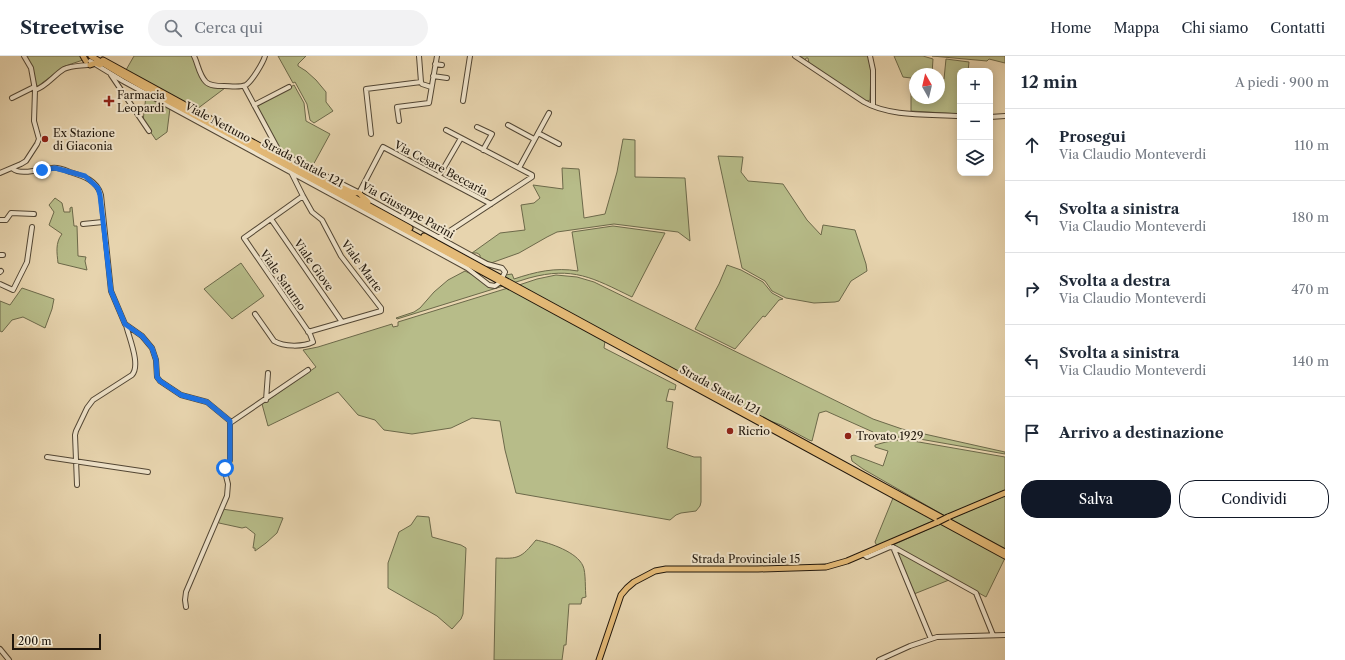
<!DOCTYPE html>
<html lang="it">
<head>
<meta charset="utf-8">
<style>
	:root { --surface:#fff; --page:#f2f2f3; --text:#1f2937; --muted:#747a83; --line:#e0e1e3; --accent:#111827 }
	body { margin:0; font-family:"Libre Caslon Text",serif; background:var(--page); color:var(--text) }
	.controls { position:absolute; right:12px; top:12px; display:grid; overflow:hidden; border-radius:8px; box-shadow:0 2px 10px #0003 }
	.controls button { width:36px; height:36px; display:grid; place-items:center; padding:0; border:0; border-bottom:1px solid var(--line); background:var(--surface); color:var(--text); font:20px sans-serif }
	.compass { position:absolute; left:909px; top:12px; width:36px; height:36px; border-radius:50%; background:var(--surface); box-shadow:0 2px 10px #0003; rotate:352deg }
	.scale { position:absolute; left:12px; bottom:10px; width:89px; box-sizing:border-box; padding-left:4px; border:2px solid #20160b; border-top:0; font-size:11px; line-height:14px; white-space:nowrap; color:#20160b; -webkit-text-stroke:3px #efe3ca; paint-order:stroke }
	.stop { position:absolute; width:12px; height:12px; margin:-9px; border:3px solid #1a73e8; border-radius:50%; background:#fff }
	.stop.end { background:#1a73e8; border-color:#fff; box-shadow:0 1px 4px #0008 }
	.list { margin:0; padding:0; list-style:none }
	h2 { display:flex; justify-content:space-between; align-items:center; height:52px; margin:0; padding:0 16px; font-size:17px }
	h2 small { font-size:13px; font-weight:400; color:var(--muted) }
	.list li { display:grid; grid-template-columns:26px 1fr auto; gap:12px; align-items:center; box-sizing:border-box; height:72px; padding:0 16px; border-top:1px solid var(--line) }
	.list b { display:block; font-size:15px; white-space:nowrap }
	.list p { margin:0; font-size:13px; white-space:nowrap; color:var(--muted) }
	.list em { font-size:13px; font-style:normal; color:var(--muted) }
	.actions { display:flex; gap:8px; padding:12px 16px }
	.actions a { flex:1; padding:9px 0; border:1px solid var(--accent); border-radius:16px; text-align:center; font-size:14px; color:var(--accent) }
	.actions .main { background:var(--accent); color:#fff }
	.icon { flex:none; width:22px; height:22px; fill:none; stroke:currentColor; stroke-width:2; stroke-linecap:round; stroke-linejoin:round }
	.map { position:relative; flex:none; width:1005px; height:604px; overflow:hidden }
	header { display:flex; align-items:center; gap:24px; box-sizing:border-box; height:56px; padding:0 20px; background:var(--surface); border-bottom:1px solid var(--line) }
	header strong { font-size:19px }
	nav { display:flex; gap:22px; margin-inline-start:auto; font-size:14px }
	.search { width:280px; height:36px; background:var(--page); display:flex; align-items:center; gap:10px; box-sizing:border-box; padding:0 14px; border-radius:22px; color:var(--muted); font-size:15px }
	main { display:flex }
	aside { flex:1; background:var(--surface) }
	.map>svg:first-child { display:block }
</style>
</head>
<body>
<header>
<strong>Streetwise</strong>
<div class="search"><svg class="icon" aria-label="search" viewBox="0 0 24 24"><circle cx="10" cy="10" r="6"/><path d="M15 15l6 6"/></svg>Cerca qui</div>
<nav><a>Home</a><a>Mappa</a><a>Chi siamo</a><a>Contatti</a></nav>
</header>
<main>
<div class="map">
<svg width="1005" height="604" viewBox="0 0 1005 604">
	<rect width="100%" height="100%" fill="#e7d4ae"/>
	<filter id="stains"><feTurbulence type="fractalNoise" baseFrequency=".005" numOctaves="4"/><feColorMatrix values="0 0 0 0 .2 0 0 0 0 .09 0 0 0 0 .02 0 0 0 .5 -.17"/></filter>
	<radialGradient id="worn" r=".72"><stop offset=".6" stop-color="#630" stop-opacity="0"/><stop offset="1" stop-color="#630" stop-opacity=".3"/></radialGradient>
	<path fill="#b7bc89" stroke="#6c694a" d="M26,0H82L83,4L65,10L38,30L35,29Z
		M134,0H192L203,25L225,32L197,53L126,14Z
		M278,0H306L298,8V10L306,15L316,24L326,36V46L333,55L314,67L310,64L307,48L295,26L293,27Z
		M800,0H868L871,14L870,44L868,45L864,44L809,7L808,2H806L805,4Z
		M894,0H923L933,3L932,18H915V42H939V24L944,23L946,3L969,6L968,15H960V58L911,55V22L903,21Z
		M932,0H1005V7L989,3L987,5Z
		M294,29L304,47L306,65L330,78L312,111L281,97L256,51Z
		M146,40L170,52L167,76L156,84L143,65Z
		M623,83L635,84V121L685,122L690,185L678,176L614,168L557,176L547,181L519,197L491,207L480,202V199L477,197H472L500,177L525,174L521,149L534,147L540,142L533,129L563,133L562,112L579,113L584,162L605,158L617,116Z
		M718,100L743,101L741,116L748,125L783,128L807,164L821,179L823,169L855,174L866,208L867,215L851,225L839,245L835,246L814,247L786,242L772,235L765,225L742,212Z
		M55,142L62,147L64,156H70V152L72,151L74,170H77L78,200L86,201L85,205L87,214L58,207C57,197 55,187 62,178L49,169L54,156L49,149Z
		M613,170L665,177L632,241C593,222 573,210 529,222L397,263L396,262L414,256L420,252L434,236L448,224L465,215L479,222L491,231L507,222L505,221V219L512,218L514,223C535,216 555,211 578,215L572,176Z
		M241,207L264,240L232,263L204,233Z
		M727,209L741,214L763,226L772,237L783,243L779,244L765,261L763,260L735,293L695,273L719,228Z
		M556,219L577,221L594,226L873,363L902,373L1005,396V398L914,382L897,381L875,385L872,383L873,376L826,355L819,357L812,385L809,384L781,369L765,363L519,229L537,223Z
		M22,232L54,243L52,253L45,272L23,261L12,264L2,276L0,275V245L10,249Z
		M508,232L605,285L604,292L676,329L675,334L669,333L666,345L673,346L667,392L694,401H701V446L700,450L696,455L681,457L676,459L670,464L516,437L505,394L500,365L472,362L451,372L412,378L384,374L375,364L358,359L338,336L268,370L262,348L316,311L303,294L318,291L392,268L393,271L398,270V266Z
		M898,384L913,385L1005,401V434L945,460L863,413L852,405L851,400L854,399L883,410L888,395L875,391V389L886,386Z
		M1005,440V493L950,463Z
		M893,442L935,464L877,490L875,486Z
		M222,453L283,462L277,477L266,487L255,495V492H253L255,478L246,471L242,472L219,467L217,465Z
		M417,460L429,461L432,481L461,489L466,492L463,558L461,563L452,573L437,560L388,532V507L399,476L411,469Z
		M942,467L1005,502L986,541L893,489Z
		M536,484C550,487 577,496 583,510C586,516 585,535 586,541L582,542L581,548H569L566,589H564L562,604H494L496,502C519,503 521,502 536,484Z
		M895,494L949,524L914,538Z"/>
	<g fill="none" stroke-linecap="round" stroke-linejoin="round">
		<g stroke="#524634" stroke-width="6">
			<path id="minor" d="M24,0L31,12L35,34
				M194,0C198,8 199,19 206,26C210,30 217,30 224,30C230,30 239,32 246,29C252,25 263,7 265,0
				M419,0L421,26L422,28L431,31
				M795,0L864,46C890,61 930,58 960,60
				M870,0L873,14V50
				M90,5L123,25L467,212L489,229L495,230L499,227
				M435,8L442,9
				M111,19L149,75
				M433,20L447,22
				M244,30L280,97L358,136
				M12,42L34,31
				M463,45L470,0
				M254,49L289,31
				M990,61L1005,60
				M399,65L397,51L429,47L437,0
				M508,69L534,83
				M477,71L492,78L483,94
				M538,77L559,88
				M371,78L366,33L421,26
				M519,112L549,57
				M13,113C22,120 42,112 52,112C58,111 65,114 70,116C83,120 97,124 101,139L111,235L125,268L142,280L152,292L156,304L157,321L160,325L181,339L207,346L230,365V404L225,416L228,428L227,440L186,536L185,544L186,551
				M291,116L303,140L312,156L322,164L341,200L381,252V255L308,276
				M0,117L21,108L26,105L37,88L39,83L34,65L35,34C46,31 54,19 64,13C71,10 79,10 87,9
				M439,120L461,82
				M359,137L383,91L491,148
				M363,140L487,208L502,212L505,216L503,220
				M271,163L342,266
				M0,164H6L11,157L34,158
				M83,168L103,166
				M439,182L532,121V119L446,74
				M0,199H3
				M0,216L1,215
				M0,228L13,234L27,206L32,171
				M255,258L274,285C284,291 303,291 313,286L310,278L244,182L303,140
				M266,344L268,317
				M230,367L308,314
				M47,401L148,416
				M77,429L75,379L76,375L87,352L93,344L132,319C141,309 129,282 126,269
				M893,491L931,583
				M863,498L867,501L890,491L895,492L976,537L993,579
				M0,593L9,604
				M879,604L910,590L937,581L1005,579"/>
		</g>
		<g stroke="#20160b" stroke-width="7">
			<path id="major" d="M83,0L86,5
				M91,0L124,20L166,44L1005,500
				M103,4L410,172
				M90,9L96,7L100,9
				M343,132L351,136L359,137L368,146
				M424,180L1005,496
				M948,461L1005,437
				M599,604L621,539L627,532L634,526L655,515L666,513H758L826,511L847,505L938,466"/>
		</g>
		<use href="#minor" stroke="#efe3ca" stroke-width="4"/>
		<use href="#major" stroke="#e4ba77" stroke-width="5"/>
		<g stroke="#20160b" stroke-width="7" stroke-linecap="butt">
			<path id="major-bridge" d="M938,466L948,461"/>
		</g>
		<use href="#major-bridge" stroke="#e4ba77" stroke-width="5"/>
	</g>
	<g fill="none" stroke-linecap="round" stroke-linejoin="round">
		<path stroke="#1a73e8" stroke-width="5" d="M42,114L55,112L85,120L98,132L100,139L111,235L125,268L142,280L152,292L156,304L157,321L160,325L181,339L207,346L230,365V404L225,412"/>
	</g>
	<g fill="#8f2418" stroke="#efe3ca" stroke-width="1.5">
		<path d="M107 39h4v4h4v4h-4v4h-4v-4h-4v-4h4z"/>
		<circle cx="45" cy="83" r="4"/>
		<circle cx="730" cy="375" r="4"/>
		<circle cx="848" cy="380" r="4"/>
	</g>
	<g text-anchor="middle" stroke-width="4" stroke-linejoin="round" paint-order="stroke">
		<g font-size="11" fill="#20160b" stroke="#efe3ca" text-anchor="start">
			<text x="117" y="43">Farmacia<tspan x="117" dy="13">Leopardi</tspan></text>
			<text x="53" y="81">Ex Stazione<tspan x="53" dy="13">di Giaconia</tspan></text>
			<text x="738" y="379">Ricrio</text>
			<text x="856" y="384">Trovato 1929</text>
		</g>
		<g font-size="11" fill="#20160b" stroke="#efe3ca">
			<text transform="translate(218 66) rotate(28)" y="4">Viale Nettuno</text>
			<text transform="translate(303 107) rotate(28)" y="4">Strada Statale 121</text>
			<text transform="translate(441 112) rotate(28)" y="4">Via Cesare Beccaria</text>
			<text transform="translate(408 154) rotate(29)" y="4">Via Giuseppe Parini</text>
			<text transform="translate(314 209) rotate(55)" y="4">Viale Giove</text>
			<text transform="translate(362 210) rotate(54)" y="4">Viale Marte</text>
			<text transform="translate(283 224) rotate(55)" y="4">Viale Saturno</text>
			<text transform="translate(720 334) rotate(29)" y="4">Strada Statale 121</text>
			<text x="746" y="507">Strada Provinciale 15</text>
		</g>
	</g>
	<rect width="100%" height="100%" filter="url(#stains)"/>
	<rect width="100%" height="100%" fill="url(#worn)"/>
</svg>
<div class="controls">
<button>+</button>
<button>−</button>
<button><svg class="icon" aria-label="layers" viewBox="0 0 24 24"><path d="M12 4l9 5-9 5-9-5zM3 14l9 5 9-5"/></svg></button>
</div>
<svg class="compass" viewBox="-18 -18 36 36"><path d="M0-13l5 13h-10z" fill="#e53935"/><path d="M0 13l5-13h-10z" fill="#747a83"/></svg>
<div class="scale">200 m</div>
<div class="stop" style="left:225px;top:412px"></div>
<div class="stop end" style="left:42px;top:114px"></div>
</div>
<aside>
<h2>12 min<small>A piedi · 900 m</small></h2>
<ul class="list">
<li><svg class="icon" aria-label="ahead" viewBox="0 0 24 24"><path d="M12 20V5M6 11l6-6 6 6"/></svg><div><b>Prosegui</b><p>Via Claudio Monteverdi</p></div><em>110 m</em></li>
<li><svg class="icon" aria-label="left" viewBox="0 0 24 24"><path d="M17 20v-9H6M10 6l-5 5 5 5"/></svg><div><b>Svolta a sinistra</b><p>Via Claudio Monteverdi</p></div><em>180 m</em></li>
<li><svg class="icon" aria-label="right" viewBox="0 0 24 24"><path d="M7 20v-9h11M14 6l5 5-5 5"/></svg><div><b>Svolta a destra</b><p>Via Claudio Monteverdi</p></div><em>470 m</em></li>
<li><svg class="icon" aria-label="left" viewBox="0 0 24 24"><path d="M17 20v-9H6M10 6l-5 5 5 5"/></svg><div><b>Svolta a sinistra</b><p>Via Claudio Monteverdi</p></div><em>140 m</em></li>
<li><svg class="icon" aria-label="arrive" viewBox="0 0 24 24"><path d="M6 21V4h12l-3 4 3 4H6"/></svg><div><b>Arrivo a destinazione</b></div></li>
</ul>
<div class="actions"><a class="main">Salva</a><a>Condividi</a></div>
</aside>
</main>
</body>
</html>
